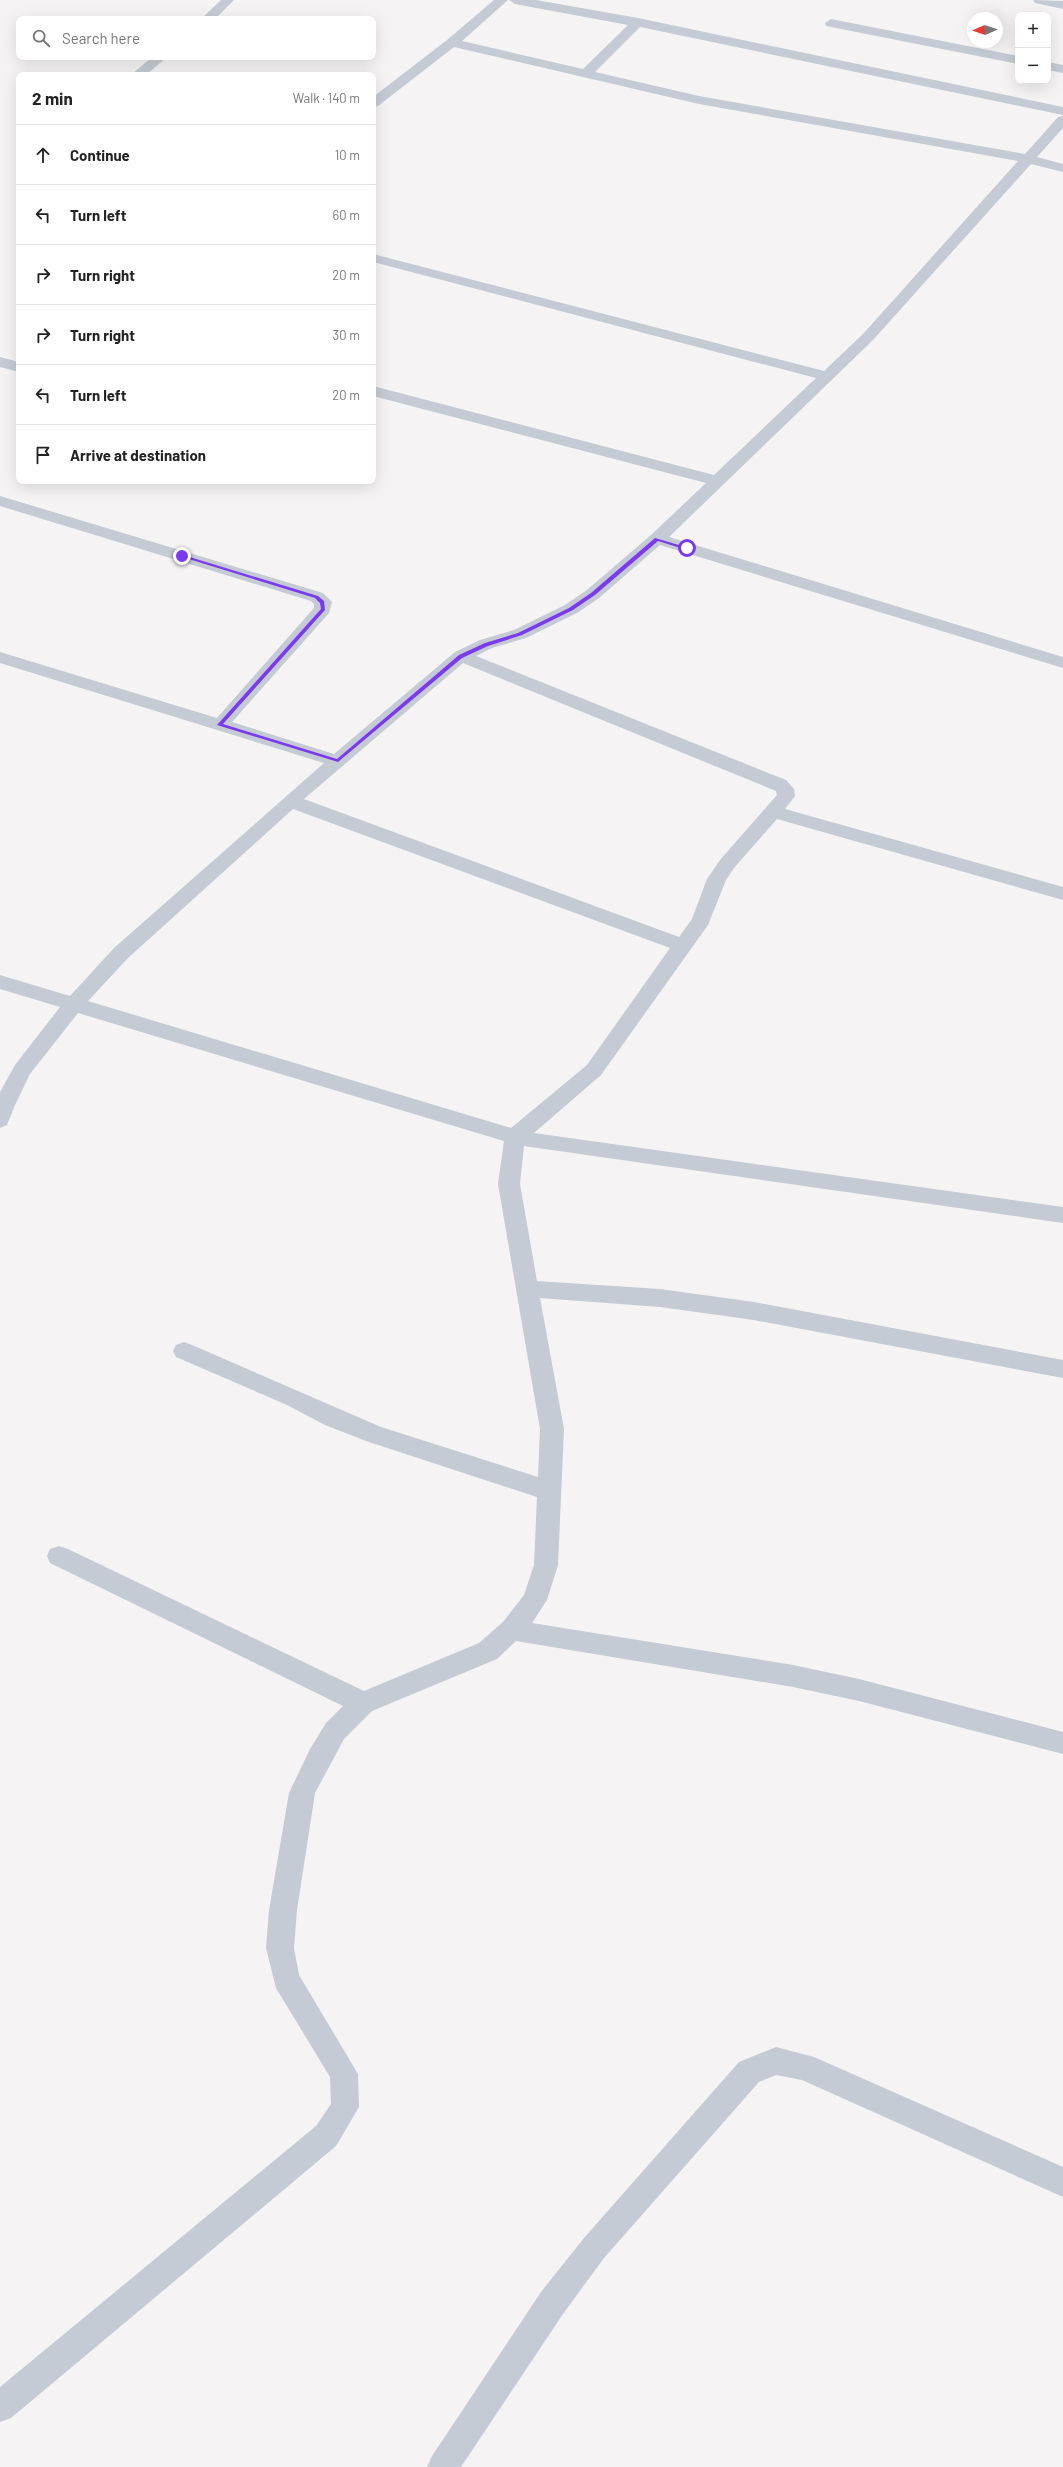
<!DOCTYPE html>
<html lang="en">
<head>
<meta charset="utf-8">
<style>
	:root { --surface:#fff; --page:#f2f2f2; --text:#222; --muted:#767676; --line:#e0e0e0 }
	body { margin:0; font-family:Barlow,sans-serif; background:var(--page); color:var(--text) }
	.controls { position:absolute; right:12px; top:12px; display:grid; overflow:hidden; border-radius:8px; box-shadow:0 4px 16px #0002 }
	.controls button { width:36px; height:36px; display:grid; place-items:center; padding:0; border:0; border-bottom:1px solid var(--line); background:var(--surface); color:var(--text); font:20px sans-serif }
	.compass { position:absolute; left:967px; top:12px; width:36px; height:36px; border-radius:50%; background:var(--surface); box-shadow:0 4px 16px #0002; rotate:268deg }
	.stop { position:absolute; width:12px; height:12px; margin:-9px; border:3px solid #7c3aed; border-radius:50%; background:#fff }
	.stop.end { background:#7c3aed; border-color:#fff; box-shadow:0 1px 4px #0008 }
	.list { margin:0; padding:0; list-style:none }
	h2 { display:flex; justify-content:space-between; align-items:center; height:52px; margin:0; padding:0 16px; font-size:17px }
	h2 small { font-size:13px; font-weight:400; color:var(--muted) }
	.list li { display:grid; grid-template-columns:26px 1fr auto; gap:12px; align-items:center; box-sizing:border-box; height:60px; padding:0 16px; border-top:1px solid var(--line) }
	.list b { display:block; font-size:15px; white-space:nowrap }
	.list em { font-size:13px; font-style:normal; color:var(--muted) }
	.icon { flex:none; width:22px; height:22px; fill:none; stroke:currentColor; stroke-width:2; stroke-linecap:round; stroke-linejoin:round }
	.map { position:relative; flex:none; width:1063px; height:2467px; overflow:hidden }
	.search { position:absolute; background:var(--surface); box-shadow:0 4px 16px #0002; left:16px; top:16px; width:360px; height:44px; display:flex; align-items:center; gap:10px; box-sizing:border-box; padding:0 14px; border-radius:8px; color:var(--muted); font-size:15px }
	.panel { position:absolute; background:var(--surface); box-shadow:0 4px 16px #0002; left:16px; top:72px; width:360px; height:412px; border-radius:8px }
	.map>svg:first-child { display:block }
</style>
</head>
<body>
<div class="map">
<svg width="1063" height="2467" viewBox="0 0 1063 2467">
	<rect width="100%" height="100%" fill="#f5f3f3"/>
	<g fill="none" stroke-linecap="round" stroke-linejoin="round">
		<path fill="#c4cbd4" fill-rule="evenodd" d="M221,0H234L215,19H201Z
			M494,0H508L462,41L583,69L628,25L515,4L509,0H536L638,18L1063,107V115L640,27L595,72L699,96L1025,154L1058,117L1063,116V128L1037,157L1063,164V172L1031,164L873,340L669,537L1063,657V668L660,545L599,598L577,613L526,638L492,648L476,656L786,780L794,789L795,796L785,809L1063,887V900L777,819L734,868L726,880L708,925L601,1075L534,1133L1063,1207V1223L524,1146L520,1184L537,1281L660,1289L754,1302L1063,1360V1378L754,1320L660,1307L540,1298L564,1429L558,1565L547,1600L532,1623L793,1665L859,1679L1063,1732V1754L859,1701L793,1687L516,1641L497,1659L372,1711L344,1739L315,1793L297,1910L294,1948L299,1975L358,2074L359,2107L336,2146L11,2418L0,2422V2387L316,2126L331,2104L330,2077L276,1988L266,1948L269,1910L289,1793L310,1749L326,1723L343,1706L50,1563L47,1556L50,1549L59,1546L68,1549L364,1691L479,1643L503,1622L524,1595L534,1565L537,1497L366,1441L325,1425L287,1405L176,1357L173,1351L176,1345L184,1342L192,1345L381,1427L538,1477L540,1429L498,1184L504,1141L78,1013L30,1074L15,1105L7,1125L0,1128V1092L15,1065L60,1007L0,989V975L70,996L114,948L324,763L0,663V652L217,718L314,608V604L311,601L0,506V496L323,593L332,602L329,613L232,722L334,754L455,652L480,640L514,630L565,605L587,590L651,535L706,483L373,396V386L714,475L816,378L373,262V254L824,371L863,334L1018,161L699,104L454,47L378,106L373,107V97L447,40ZM463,663L776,791L777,795L720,860L707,879L692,919L679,937L304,799ZM293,809L670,948L587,1065L511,1128L88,1001L128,958Z
			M1033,0L1063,1V9L1035,3Z
			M831,19L1018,56V64L826,26L825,23Z
			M152,57H167L146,75H131Z
			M1048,62L1063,65V73L1048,70Z
			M0,357L19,362V372L0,367Z
			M776,2047L814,2057L1063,2167V2197L802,2080L776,2075L759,2082L604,2258L563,2314L461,2467H427L432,2456L541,2292L584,2238L739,2062Z"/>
	</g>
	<path fill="#7c3aed" d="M655,538L689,548L687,550L658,541L595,595L573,610L522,635L488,646L462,658L338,762L217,725L321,609L320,603L315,598L179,556L183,555L318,596L324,601L325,610L223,724L337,759L459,655L485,643L518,633L569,608L591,593Z"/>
</svg>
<div class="controls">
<button>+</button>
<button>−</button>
</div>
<svg class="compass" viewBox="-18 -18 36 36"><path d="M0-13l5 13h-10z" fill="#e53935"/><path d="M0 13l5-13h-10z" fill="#767676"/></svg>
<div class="stop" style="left:687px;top:548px"></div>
<div class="stop end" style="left:182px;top:556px"></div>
<div class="search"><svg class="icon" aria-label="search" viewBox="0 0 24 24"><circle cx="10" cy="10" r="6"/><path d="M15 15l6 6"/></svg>Search here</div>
<section class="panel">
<h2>2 min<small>Walk · 140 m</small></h2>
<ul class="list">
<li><svg class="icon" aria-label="ahead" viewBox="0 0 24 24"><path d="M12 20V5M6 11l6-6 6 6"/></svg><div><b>Continue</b></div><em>10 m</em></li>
<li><svg class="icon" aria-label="left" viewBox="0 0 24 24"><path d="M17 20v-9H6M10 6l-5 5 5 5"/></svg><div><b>Turn left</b></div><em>60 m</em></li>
<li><svg class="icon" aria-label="right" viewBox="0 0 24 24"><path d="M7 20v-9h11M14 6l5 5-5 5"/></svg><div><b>Turn right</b></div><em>20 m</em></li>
<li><svg class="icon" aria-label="right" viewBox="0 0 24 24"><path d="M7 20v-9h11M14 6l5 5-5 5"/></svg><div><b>Turn right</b></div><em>30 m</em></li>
<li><svg class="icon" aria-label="left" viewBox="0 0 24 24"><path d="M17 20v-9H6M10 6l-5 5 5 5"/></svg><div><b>Turn left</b></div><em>20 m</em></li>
<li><svg class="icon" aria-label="arrive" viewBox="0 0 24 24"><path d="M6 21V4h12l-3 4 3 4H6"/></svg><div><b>Arrive at destination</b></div></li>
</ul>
</section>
</div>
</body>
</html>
